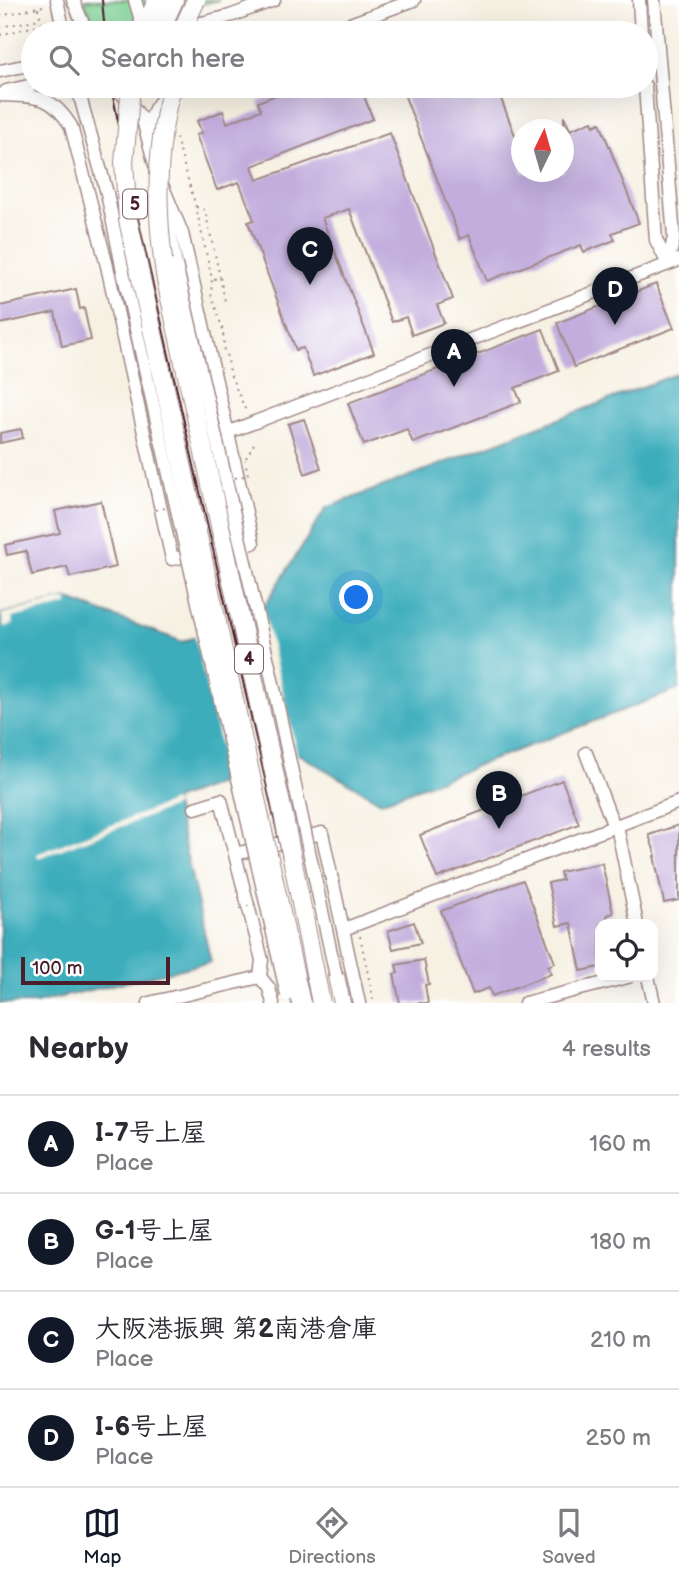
<!DOCTYPE html>
<html lang="en">
<head>
<meta charset="utf-8">
<style>
	:root { --surface:#fff; --page:#f7f7f7; --text:#2b2b33; --muted:#7c7c81; --line:#e1e1e2; --accent:#111827 }
	body { margin:0; font-family:"Balsamiq Sans","Klee One",sans-serif; background:var(--page); color:var(--text) }
	.controls { position:absolute; right:21px; bottom:21px; display:grid; overflow:hidden; border-radius:14px; box-shadow:0 7px 28px #0002 }
	.controls button { width:63px; height:63px; display:grid; place-items:center; padding:0; border:0; border-bottom:2px solid var(--line); background:var(--surface); color:var(--text); font:35px sans-serif }
	.compass { position:absolute; left:511px; top:119px; width:63px; height:63px; border-radius:50%; background:var(--surface); box-shadow:0 7px 28px #0002; rotate:5deg }
	.scale { position:absolute; left:21px; bottom:18px; width:149px; box-sizing:border-box; padding-left:7px; border:4px solid #4a1f2b; border-top:0; font-size:19px; line-height:24px; white-space:nowrap; color:#4a1f2b; -webkit-text-stroke:5px #fff; paint-order:stroke }
	.you { position:absolute; left:357px; top:598px; width:24px; height:24px; margin:-18px; border:5px solid #fff; border-radius:50%; background:#1a73e8; box-shadow:0 0 0 10px #1a73e833 }
	.badge { display:grid; place-items:center; width:46px; height:46px; border-radius:50%; background:var(--accent); color:#fff; font-size:23px; font-weight:700 }
	.pin { position:absolute; translate:-50% -58px; filter:drop-shadow(0 2px 4px #0008) }
	.pin::after { content:''; position:absolute; top:37px; width:24px; height:21px; background:inherit; clip-path:polygon(0 0,100% 0,50% 100%) }
	.list { margin:0; padding:0; list-style:none }
	h2 { display:flex; justify-content:space-between; align-items:center; height:91px; margin:0; padding:0 28px; font-size:30px }
	h2 small { font-size:23px; font-weight:400; color:var(--muted) }
	.list li { display:grid; grid-template-columns:46px 1fr auto; gap:21px; align-items:center; box-sizing:border-box; height:98px; padding:0 28px; border-top:2px solid var(--line) }
	.list b { display:block; font-size:26px; white-space:nowrap }
	.list p { margin:0; font-size:23px; white-space:nowrap; color:var(--muted) }
	.list em { font-size:23px; font-style:normal; color:var(--muted) }
	.icon { flex:none; width:38px; height:38px; fill:none; stroke:currentColor; stroke-width:2; stroke-linecap:round; stroke-linejoin:round }
	.map { position:relative; flex:none; width:679px; height:1003px; overflow:hidden }
	.search { position:absolute; background:var(--surface); box-shadow:0 7px 28px #0002; left:21px; right:21px; top:21px; height:77px; display:flex; align-items:center; gap:18px; box-sizing:border-box; padding:0 24px; border-radius:38px; color:var(--muted); font-size:26px }
	.sheet { height:483px; background:var(--surface) }
	nav { display:flex; justify-content:space-around; align-items:center; box-sizing:border-box; height:98px; border-top:2px solid var(--line); background:var(--surface); font-size:19px; color:var(--muted) }
	nav a { display:grid; justify-items:center; gap:4px }
	nav .on { color:var(--accent) }
	.map>svg:first-child { display:block }
</style>
</head>
<body>
<div class="map">
<svg width="679" height="1003" viewBox="0 0 679 1003">
	<rect width="100%" height="100%" fill="#fff"/>
	<filter id="ink" filterUnits="userSpaceOnUse"><feTurbulence type="fractalNoise" baseFrequency=".0143" numOctaves="2"/><feDisplacementMap in="SourceGraphic" scale="14" xChannelSelector="R" yChannelSelector="G"/><feConvolveMatrix kernelMatrix="1 2 1 2 8 2 1 2 1" color-interpolation-filters="sRGB"/></filter>
	<filter id="wash" filterUnits="userSpaceOnUse"><feTurbulence type="fractalNoise" baseFrequency=".00686" numOctaves="4" result="noise"/><feDisplacementMap in="SourceGraphic" scale="28" xChannelSelector="R" yChannelSelector="G"/><feGaussianBlur stdDeviation="1.57" result="paint"/><feColorMatrix in="noise" values="0 0 0 0 0 0 0 0 0 0 0 0 0 0 0 0 0 1.4 0 .05"/><feComposite in="paint" operator="in"/></filter>
	<g filter="url(#wash)">
		<rect width="100%" height="100%" fill="#f7f1e3"/>
		<path fill="#7ed295" stroke="#647860" stroke-width="2" d="M84,0H219L101,29L89,14Z"/>
		<path fill="#3eadbc" stroke="#446674" stroke-width="2" d="M679,373V689L381,802L298,754L174,800L211,962L35,1003H0V614L67,599L183,642L265,605L326,508Z"/>
		<path fill="#f7f1e3" d="M67,599L68,605L12,618L13,625L4,627L1,614Z
			M262,603L298,758L229,784L194,633Z
			M174,801L176,806L38,858L37,854Z"/>
		<g id="blocks">
			<path fill="#c2addd" d="M299,86H360L373,119L252,166L257,180L390,133L453,299L437,305L444,323L412,335L406,317L392,322L349,209L322,218L374,353L313,376L303,348L296,350L248,222L254,220L239,182L217,190L196,135L202,133L197,121L223,111L227,123L261,110L258,102Z
				M401,86H496L518,143L522,142V172H564V116L570,130L592,121L594,126L600,123L639,223L612,233L615,240L584,252L581,245L487,281L469,235L460,239Z
				M656,284L674,328L574,367L557,323Z
				M76,289L80,309L84,308L91,340L62,346L55,312L0,324V306Z
				M543,329L559,371L515,388L521,402L413,443L407,429L364,445L348,403Z
				M304,419L321,468L305,474L288,424Z
				M21,429L23,438L0,443V433Z
				M101,501L116,567L70,577L67,567L32,575L26,551L7,555L5,545L60,533L55,511Z
				M562,780L579,824L437,878L420,835Z
				M679,825V900L664,903L654,856H656L649,835Z
				M602,863L613,913L607,915L609,924H600V967L581,971L571,923L557,926L548,883L562,880L560,872Z
				M523,880L555,963L548,966L551,974L492,996L489,988L473,994L441,911Z
				M414,922L421,943L393,949L388,931Z
				M424,960L429,984L425,985L428,1003H400L394,974L398,973L396,965Z"/>
		</g>
	</g>
	<g filter="url(#ink)">
		<use href="#blocks" fill-opacity="0" stroke="#a08887" stroke-width="2"/>
		<g fill="none" stroke-linecap="round" stroke-linejoin="round">
			<g stroke="#a08887" stroke-width="15">
				<path id="minor" d="M57,0L64,33
					M73,0L87,33
					M135,0L142,24
					M639,0L641,33
					M654,0L674,237L668,264
					M161,33L230,16L274,0
					M303,33L332,28
					M326,33L414,0
					M0,71L33,64
					M77,86L107,193L124,276
					M116,86L143,120L155,165
					M645,86L656,240L668,264
					M6,91L33,85
					M0,95C36,97 50,93 71,126L107,266L172,559L253,543L182,233L161,182
					M148,132C151,107 162,95 185,86
					M166,214L176,265
					M229,432L679,260
					M586,753L614,827
					M195,808L221,800L262,960L260,977
					M617,826L637,924
					M235,854L322,833L359,1003
					M344,929L679,802
					M260,977L269,988L273,1003
					M648,977L654,1003
					M149,1003L260,977
					M525,1003L628,977"/>
			</g>
			<g stroke="#a08887" stroke-width="18">
				<path id="major" d="M336,976L342,1003"/>
			</g>
			<g stroke="#a08887" stroke-width="20">
				<path id="highway" d="M143,33L157,0
					M159,33L174,0
					M191,33L192,29"/>
			</g>
			<path stroke="#a08887" stroke-width="2" stroke-dasharray="2 5" stroke-linecap="butt" d="M38,8L42,24L48,33
				M0,16L47,5
				M0,27L40,19
				M0,35L50,22
				M176,138L196,207L212,279L211,294L223,330L224,351L228,359L230,374L246,411
				M196,207L205,210L220,277
				M214,279L220,277L225,301
				M246,458L254,444
				M360,936L374,1003"/>
			<use href="#minor" stroke="#fff" stroke-width="12"/>
			<use href="#major" stroke="#fff" stroke-width="16"/>
			<use href="#highway" stroke="#fff" stroke-width="18"/>
			<path stroke="#4a1f2b" stroke-width="2" d="M102,0L105,33
				M111,86L133,197L316,1003"/>
			<g stroke="#a08887" stroke-width="15" stroke-linecap="butt">
				<path id="minor-bridge" d="M176,265L270,670L336,976
					M124,276L287,995"/>
			</g>
			<g stroke="#a08887" stroke-width="20" stroke-linecap="butt">
				<path id="highway-bridge" d="M181,33L196,0
					M131,86L124,162L128,220L301,1003
					M172,86C155,150 155,214 166,280L283,813L321,1003"/>
			</g>
			<path stroke="#a08887" stroke-width="2" stroke-dasharray="2 5" stroke-linecap="butt" d="M235,478L248,475L245,460
				M156,510L166,508
				M240,908L256,904"/>
			<use href="#minor-bridge" stroke="#fff" stroke-width="12"/>
			<use href="#highway-bridge" stroke="#fff" stroke-width="18"/>
		</g>
	</g>
	<g text-anchor="middle" stroke-width="7" stroke-linejoin="round" paint-order="stroke">
		<g fill="#fff" stroke="#80626b" stroke-width="2">
			<rect x="123" y="189.5" width="24" height="29" rx="5"/>
			<rect x="235" y="644.5" width="28" height="29" rx="5"/>
		</g>
		<g font-size="18" font-weight="bold" fill="#4a1f2b">
			<text x="135" y="210">5</text>
			<text x="249" y="665">4</text>
		</g>
	</g>
</svg>
<div class="controls">
<button><svg class="icon" aria-label="locate" viewBox="0 0 24 24"><circle cx="12" cy="12" r="6"/><path d="M12 2v4M12 18v4M2 12h4M18 12h4"/></svg></button>
</div>
<svg class="compass" viewBox="-18 -18 36 36"><path d="M0-13l5 13h-10z" fill="#e53935"/><path d="M0 13l5-13h-10z" fill="#7c7c81"/></svg>
<div class="scale">100 m</div>
<div class="you"></div>
<div class="pin badge" style="left:454px;top:387px">A</div>
<div class="pin badge" style="left:499px;top:829px">B</div>
<div class="pin badge" style="left:310px;top:285px">C</div>
<div class="pin badge" style="left:615px;top:325px">D</div>
<div class="search"><svg class="icon" aria-label="search" viewBox="0 0 24 24"><circle cx="10" cy="10" r="6"/><path d="M15 15l6 6"/></svg>Search here</div>
</div>
<section class="sheet">
<h2>Nearby<small>4 results</small></h2>
<ul class="list">
<li><span class="badge">A</span><div><b>I-7号上屋</b><p>Place</p></div><em>160 m</em></li>
<li><span class="badge">B</span><div><b>G-1号上屋</b><p>Place</p></div><em>180 m</em></li>
<li><span class="badge">C</span><div><b>大阪港振興 第2南港倉庫</b><p>Place</p></div><em>210 m</em></li>
<li><span class="badge">D</span><div><b>I-6号上屋</b><p>Place</p></div><em>250 m</em></li>
</ul>
</section>
<nav>
<a class="on"><svg class="icon" aria-label="map" viewBox="0 0 24 24"><path d="M3 6l6-2 6 2 6-2v14l-6 2-6-2-6 2zM9 4v14M15 6v14"/></svg>Map</a>
<a><svg class="icon" aria-label="directions" viewBox="0 0 24 24"><path d="M12 3l9 9-9 9-9-9zM9 14v-3h6M13 9l2 2-2 2"/></svg>Directions</a>
<a><svg class="icon" aria-label="saved" viewBox="0 0 24 24"><path d="M7 4h10v16l-5-4-5 4z"/></svg>Saved</a>
</nav>
</body>
</html>
